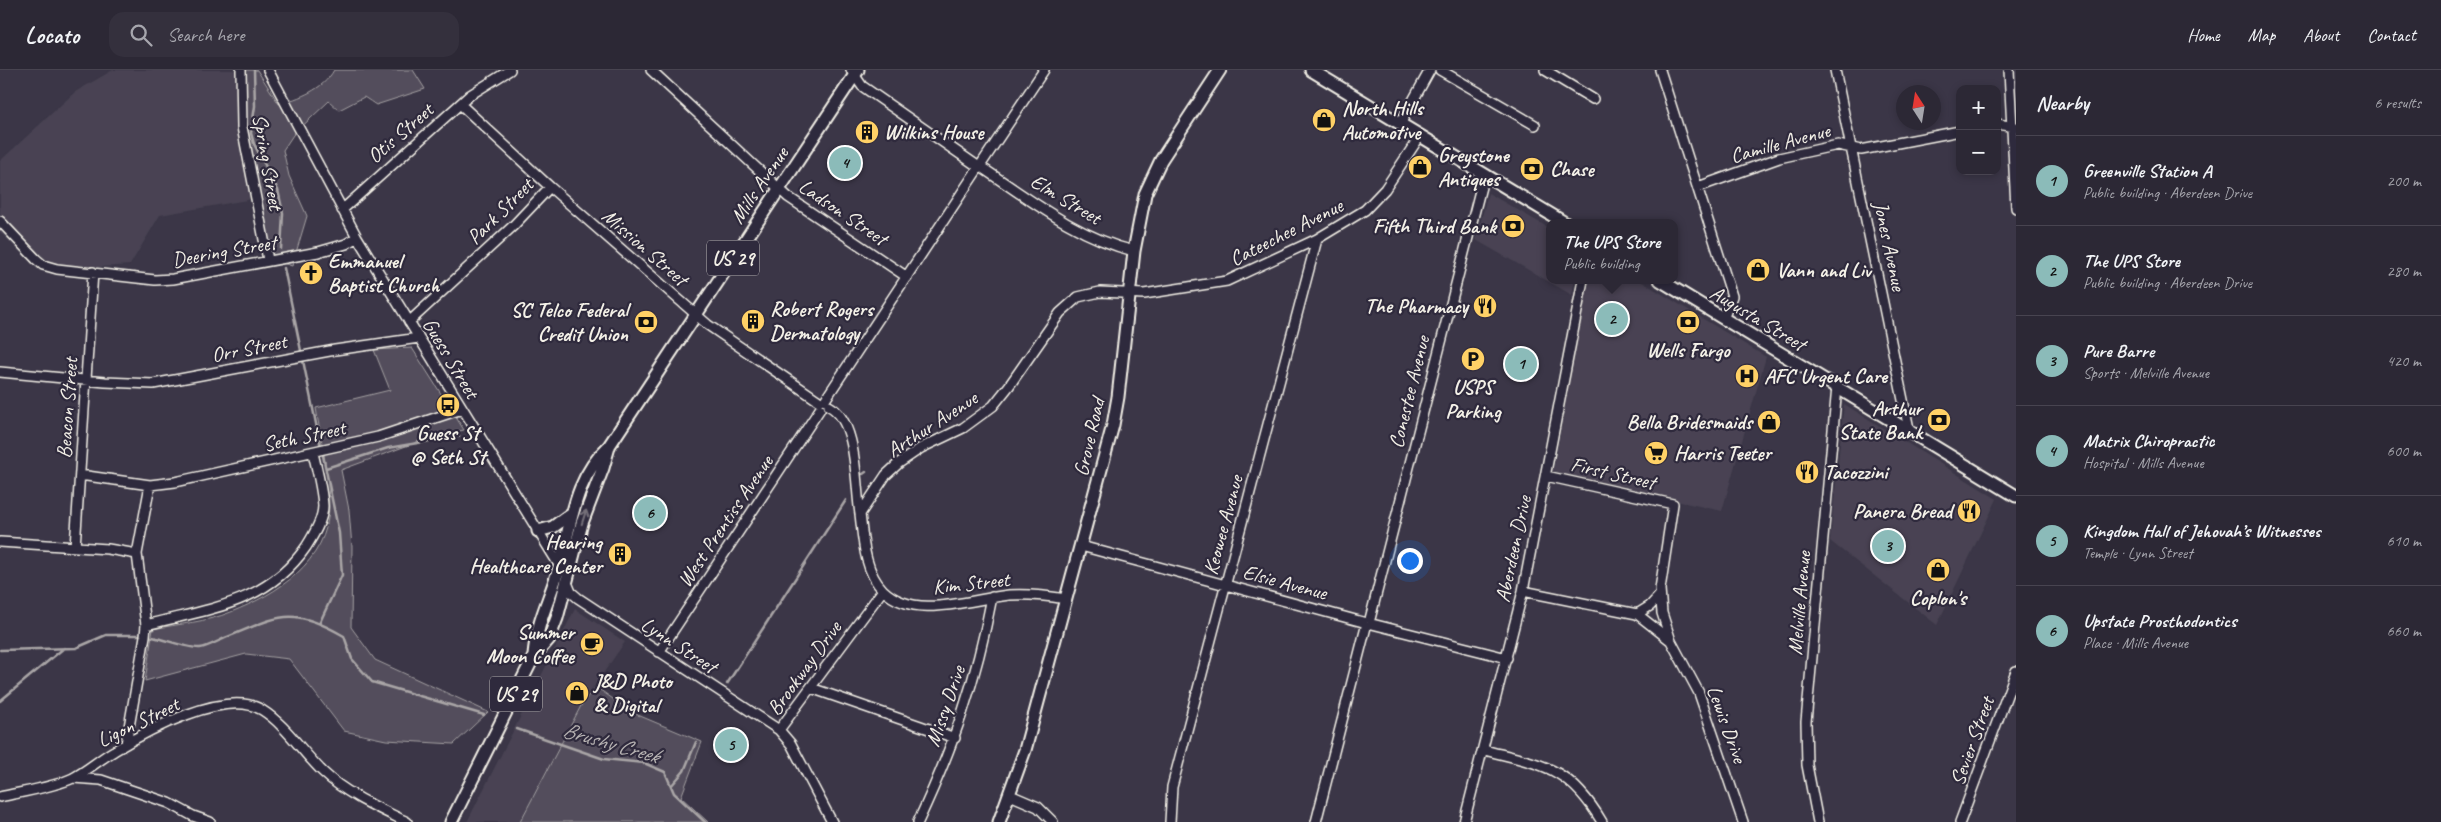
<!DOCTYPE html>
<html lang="en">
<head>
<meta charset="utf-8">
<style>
	:root { --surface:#2c2835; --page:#34303d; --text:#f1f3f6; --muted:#a6a6ad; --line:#484450; --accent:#8bbbb9 }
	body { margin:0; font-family:Caveat,sans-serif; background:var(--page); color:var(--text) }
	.controls { position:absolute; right:15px; top:15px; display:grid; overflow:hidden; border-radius:10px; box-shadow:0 2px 8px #0003 }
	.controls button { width:45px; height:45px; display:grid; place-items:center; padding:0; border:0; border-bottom:1px solid var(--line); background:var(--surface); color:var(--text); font:25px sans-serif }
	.compass { position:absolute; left:1896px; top:15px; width:45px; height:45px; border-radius:50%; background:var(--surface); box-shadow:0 2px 8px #0003; rotate:348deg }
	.you { position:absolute; left:1409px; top:490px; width:18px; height:18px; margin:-12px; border:4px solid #fff; border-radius:50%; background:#1a73e8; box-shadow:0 0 0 8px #1a73e833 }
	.badge { display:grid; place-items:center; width:32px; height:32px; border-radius:50%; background:var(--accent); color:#111; font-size:16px; font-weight:700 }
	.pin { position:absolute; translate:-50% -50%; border:2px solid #fff; box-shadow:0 1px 5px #0006 }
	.popup { position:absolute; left:1546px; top:149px; width:132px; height:65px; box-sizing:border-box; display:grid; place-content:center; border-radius:10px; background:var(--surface); filter:drop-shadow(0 1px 4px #0005); font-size:16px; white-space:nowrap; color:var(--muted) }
	.popup b { font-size:19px; color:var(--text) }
	.popup::after { content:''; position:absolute; left:50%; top:100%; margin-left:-10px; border:10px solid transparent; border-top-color:var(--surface) }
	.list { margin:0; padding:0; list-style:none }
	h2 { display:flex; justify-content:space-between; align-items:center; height:65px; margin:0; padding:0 20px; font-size:21px }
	h2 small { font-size:16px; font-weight:400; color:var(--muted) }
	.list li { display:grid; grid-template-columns:32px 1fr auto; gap:15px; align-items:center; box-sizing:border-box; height:90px; padding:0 20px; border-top:1px solid var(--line) }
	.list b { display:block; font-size:19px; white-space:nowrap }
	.list p { margin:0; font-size:16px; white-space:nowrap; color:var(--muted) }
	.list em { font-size:16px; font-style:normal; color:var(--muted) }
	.icon { flex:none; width:28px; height:28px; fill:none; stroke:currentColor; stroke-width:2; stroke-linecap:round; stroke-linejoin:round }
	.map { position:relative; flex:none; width:2016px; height:752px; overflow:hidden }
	header { display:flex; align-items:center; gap:30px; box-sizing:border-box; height:70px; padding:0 25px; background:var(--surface); border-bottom:1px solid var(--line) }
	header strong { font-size:24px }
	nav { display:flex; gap:28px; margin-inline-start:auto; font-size:18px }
	.search { width:350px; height:45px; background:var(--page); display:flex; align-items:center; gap:12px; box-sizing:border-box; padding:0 18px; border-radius:15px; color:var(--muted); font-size:19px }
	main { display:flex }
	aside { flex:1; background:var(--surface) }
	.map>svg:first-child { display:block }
</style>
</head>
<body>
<header>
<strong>Locato</strong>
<div class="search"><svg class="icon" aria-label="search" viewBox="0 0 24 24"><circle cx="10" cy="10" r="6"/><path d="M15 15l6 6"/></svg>Search here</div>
<nav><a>Home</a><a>Map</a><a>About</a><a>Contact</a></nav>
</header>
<main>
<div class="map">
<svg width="2016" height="752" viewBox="0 0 2016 752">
	<rect width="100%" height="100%" fill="#3b3647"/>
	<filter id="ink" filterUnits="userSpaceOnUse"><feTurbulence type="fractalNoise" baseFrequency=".02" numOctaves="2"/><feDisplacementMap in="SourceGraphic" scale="10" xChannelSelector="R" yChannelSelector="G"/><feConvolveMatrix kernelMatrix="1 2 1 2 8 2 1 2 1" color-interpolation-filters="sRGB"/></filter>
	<g filter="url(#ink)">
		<path fill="#484352" d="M113,0H246L240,20L253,129L160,145L130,195L39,201L0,162V91L75,22Z
			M1488,123L1549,158L1550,210H1575L1572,225L1476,170Z
			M1588,210H1639L1766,287L1722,441L1603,415L1553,401Z
			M1844,334L1997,429L1937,555L1830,471Z
			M575,539L625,572L583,632L520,752H467Z"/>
		<path fill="#534e5c" stroke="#a4a0a2" d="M246,0H257L279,34C299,28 323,20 334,0H413L425,19L376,35L364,27L339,40L329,31L293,65L283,80L289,106L307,146L292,196L271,189L253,129L240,20Z
			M412,278L464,360L425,369L341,400L349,440L352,477L351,557L375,590L488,642L454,674L386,670L344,661L289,589L246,584L145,611L153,559C178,554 207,552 231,542C277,524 328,492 329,437C329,404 321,370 316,338L390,320L374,280Z
			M596,617L633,643L702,672L681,727L708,752H520L583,632Z"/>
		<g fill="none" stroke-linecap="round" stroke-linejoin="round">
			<path stroke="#aaa6a7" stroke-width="2.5" d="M254,0L255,36L251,63L254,74L278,120L283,143L281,179
				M284,198L321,378
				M326,398L388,378L459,366
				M863,404L866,402
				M320,552L342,505L339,463L323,386
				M152,567C164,569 189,579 200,578C208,577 218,571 225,568C278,547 289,534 344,566L352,589L372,612L484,645
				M0,580L76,578L106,565H139
				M727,614L846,430
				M0,631L64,578
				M517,659L604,689L644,693L665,702L674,723L705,752
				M671,716L684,701L696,672"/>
			<g stroke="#f4f1e8" stroke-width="12">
				<path id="minor" d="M241,0L242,57L268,190
					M268,0L357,167L561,498
					M651,0L788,127L907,207
					M851,0L862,16L976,95
					M1440,0L1535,55
					M1545,0L1593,29
					M1660,0L1732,226L1723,249
					M1835,0L1909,359
					M2009,0L2016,138
					M460,34L550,117L708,255L819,331
					M1400,54L1430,0
					M1997,54L2016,57
					M982,93L1044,0
					M984,99C1030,130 1079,168 1134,181
					M1698,117L1779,88L1838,75L1861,80L1960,61
					M342,140L470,25L510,0
					M0,151L36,189L43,195L57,199L155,210L173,209L318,182L346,174L357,167
					M409,252L513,156L550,117
					M0,302L105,312L153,314L335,280L419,268
					M825,330L977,100
					M829,336C858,351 855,413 860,444
					M80,405L150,415L175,412L378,367L462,339
					M1546,406L1673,434L1660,519L1662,543L1671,571L1699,623L1743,752
					M0,472L108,479L137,484
					M1081,476L1363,552
					M75,477L93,202
					M566,510L571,522L578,528L779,660L791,674L832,752
					M1523,521L1637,544L1650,536L1660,525
					M1066,529C1048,526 1027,524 1009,525C970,529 915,551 883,520C864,501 863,468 860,444L886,405L899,393L921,378L963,358L993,336L1009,316L1060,243L1078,227L1100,222L1144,224L1227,211L1317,169L1365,140L1385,119L1420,66
					M1637,544L1670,570
					M1370,549L1484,105
					M1372,554L1507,588
					M146,555C208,539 267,534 306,477C313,466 323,450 323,436C322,418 317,400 313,383
					M659,582L820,339
					M811,618L955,668
					M779,660L883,520
					M126,674L145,566L146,555L137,484L150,415
					M1484,680C1543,695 1569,696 1602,752
					M73,708L101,710L169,733L193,746L210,752
					M1010,725L1038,737L1053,752
					M0,727C21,722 55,717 73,708C87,701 100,689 114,681C146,661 226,618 262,640C286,655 302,682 323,702C346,724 378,738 407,752
					M918,752C954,675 976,611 992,527
					M1170,752L1172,717L1317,169
					M1316,752L1366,557
					M1464,752L1523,521L1583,210
					M1818,752L1807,695L1806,652L1837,317
					M1960,752L2016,601"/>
			</g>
			<g stroke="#f4f1e8" stroke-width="15">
				<path id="major" d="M1311,0L1565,153
					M1660,210L2016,426
					M538,461L553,457L572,443
					M534,586C536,554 549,531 558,501C572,455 572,411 609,376L858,0
					M451,752L534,586L549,569L557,548L582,453L603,398L609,377
					M999,752L1025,680L1113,355L1118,327L1134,181L1145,124L1161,90L1220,0"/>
			</g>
			<use href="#minor" stroke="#2f2a3d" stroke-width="9"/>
			<use href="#major" stroke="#2f2a3d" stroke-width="11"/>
		</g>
		<defs><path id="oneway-shaft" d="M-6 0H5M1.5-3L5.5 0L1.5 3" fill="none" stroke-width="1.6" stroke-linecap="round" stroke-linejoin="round" transform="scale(1.25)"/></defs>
		<use stroke="#747079" href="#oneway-shaft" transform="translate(584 447) rotate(-72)"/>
	</g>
	<defs>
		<g id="shop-disc" transform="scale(1.25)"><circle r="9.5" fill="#ffd166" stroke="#2f2a3d"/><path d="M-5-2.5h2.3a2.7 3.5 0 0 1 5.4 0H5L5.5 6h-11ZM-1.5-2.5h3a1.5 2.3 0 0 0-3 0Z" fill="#111"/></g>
		<g id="building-disc" transform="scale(1.25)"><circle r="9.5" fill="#ffd166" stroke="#2f2a3d"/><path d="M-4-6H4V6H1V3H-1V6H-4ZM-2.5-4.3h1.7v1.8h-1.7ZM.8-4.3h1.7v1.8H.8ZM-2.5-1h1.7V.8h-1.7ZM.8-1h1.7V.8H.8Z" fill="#111"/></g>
		<g id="bank-disc" transform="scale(1.25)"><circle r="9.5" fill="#ffd166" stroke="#2f2a3d"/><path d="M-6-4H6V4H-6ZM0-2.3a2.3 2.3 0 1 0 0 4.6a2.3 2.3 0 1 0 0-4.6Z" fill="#111"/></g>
		<g id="church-disc" transform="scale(1.25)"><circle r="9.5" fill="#ffd166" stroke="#2f2a3d"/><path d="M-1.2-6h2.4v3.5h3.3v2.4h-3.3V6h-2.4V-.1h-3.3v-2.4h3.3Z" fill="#111"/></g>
		<g id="restaurant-disc" transform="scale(1.25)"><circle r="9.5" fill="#ffd166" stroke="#2f2a3d"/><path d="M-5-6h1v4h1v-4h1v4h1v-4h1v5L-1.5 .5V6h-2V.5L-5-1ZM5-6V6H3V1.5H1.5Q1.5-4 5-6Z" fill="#111"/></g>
		<g id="parking-disc" transform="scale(1.25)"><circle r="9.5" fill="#ffd166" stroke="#2f2a3d"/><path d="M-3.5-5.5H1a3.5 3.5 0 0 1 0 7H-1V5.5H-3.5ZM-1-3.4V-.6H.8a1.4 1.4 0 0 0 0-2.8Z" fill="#111"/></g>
		<g id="hospital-disc" transform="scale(1.25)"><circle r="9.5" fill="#ffd166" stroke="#2f2a3d"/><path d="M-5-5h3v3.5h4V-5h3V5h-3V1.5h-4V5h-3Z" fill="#111"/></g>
		<g id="bus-disc" transform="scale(1.25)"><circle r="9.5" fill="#ffd166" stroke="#2f2a3d"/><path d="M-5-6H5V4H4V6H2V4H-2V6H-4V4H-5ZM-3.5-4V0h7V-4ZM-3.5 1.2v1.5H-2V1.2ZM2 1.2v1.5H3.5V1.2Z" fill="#111"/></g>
		<g id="supermarket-disc" transform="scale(1.25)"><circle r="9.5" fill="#ffd166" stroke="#2f2a3d"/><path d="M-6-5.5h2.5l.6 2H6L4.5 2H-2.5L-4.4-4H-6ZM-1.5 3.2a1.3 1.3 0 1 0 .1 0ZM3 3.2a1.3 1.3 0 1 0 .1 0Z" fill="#111"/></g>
		<g id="cafe-disc" transform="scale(1.25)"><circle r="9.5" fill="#ffd166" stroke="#2f2a3d"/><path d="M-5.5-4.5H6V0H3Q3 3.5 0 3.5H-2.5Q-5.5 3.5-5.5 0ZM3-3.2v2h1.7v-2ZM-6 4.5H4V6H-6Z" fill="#111"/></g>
	</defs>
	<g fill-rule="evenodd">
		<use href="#shop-disc" x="1324" y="50"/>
		<use href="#building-disc" x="867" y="62"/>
		<use href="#shop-disc" x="1420" y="97"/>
		<use href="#bank-disc" x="1532" y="99"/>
		<use href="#bank-disc" x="1513" y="156"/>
		<use href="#shop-disc" x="1758" y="200"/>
		<use href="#church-disc" x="311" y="203"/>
		<use href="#restaurant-disc" x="1485" y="236"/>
		<use href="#building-disc" x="753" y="251"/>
		<use href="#bank-disc" x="646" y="252"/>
		<use href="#bank-disc" x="1688" y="252"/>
		<use href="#parking-disc" x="1473" y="289"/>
		<use href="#hospital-disc" x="1747" y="306"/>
		<use href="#bus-disc" x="448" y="335"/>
		<use href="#bank-disc" x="1939" y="350"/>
		<use href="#shop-disc" x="1769" y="352"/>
		<use href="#supermarket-disc" x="1656" y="383"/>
		<use href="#restaurant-disc" x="1807" y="402"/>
		<use href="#restaurant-disc" x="1969" y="441"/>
		<use href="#building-disc" x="620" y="484"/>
		<use href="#shop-disc" x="1938" y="500"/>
		<use href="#cafe-disc" x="592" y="574"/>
		<use href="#shop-disc" x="577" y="623"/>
	</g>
	<g text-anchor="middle" stroke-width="4.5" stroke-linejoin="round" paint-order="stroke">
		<g fill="#2f2a3d" stroke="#b9b5b5" stroke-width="1">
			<rect x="707" y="170.5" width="52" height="35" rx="4"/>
			<rect x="490" y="606.5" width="52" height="35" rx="4"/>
		</g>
		<g font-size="20" font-weight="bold" fill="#f4f1e8">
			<text x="733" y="195">US 29</text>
			<text x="516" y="631">US 29</text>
		</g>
		<g font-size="21" font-weight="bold" fill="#f4f1e8" stroke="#2f2a3d" text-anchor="start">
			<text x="1342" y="45">North Hills<tspan x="1342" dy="24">Automotive</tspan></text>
			<text x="884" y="69">Wilkins House</text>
			<text x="1438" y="92">Greystone<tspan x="1438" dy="24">Antiques</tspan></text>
			<text x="1550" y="106">Chase</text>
			<text x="1496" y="163" text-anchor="end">Fifth Third Bank</text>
			<text x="328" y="198">Emmanuel<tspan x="328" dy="24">Baptist Church</tspan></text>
			<text x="1776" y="207">Vann and Liv</text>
			<text x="1468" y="243" text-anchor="end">The Pharmacy</text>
			<text x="770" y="246">Robert Rogers<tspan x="770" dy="24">Dermatology</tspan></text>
			<text x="628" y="247" text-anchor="end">SC Telco Federal<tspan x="628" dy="24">Credit Union</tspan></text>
			<text x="1688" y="287" text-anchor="middle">Wells Fargo</text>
			<text x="1764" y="313">AFC Urgent Care</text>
			<text x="1473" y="324" text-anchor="middle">USPS<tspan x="1473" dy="24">Parking</tspan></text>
			<text x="1922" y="345" text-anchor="end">Arthur<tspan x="1922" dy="24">State Bank</tspan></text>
			<text x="1752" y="359" text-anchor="end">Bella Bridesmaids</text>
			<text x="448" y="370" text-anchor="middle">Guess St<tspan x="448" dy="24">@ Seth St</tspan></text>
			<text x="1674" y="390">Harris Teeter</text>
			<text x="1824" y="409">Tacozzini</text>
			<text x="1952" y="448" text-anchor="end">Panera Bread</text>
			<text x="602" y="479" text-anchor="end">Hearing<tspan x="602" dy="24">Healthcare Center</tspan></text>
			<text x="1938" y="535" text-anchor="middle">Coplon's</text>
			<text x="574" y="569" text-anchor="end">Summer<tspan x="574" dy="24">Moon Coffee</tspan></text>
			<text x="594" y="618">J&amp;D Photo<tspan x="594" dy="24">&amp; Digital</tspan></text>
		</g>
		<g font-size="21" fill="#f4f1e8" stroke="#2f2a3d">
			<text transform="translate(400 63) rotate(-41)" y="7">Otis Street</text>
			<text transform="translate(1780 73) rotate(-15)" y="7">Camille Avenue</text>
			<text transform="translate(268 92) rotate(80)" y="7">Spring Street</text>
			<text transform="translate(759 115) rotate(-56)" y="7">Mills Avenue</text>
			<text transform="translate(1066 129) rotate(31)" y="7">Elm Street</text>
			<text transform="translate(500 141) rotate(-45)" y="7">Park Street</text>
			<text transform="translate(843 142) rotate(34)" y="7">Ladson Street</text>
			<text transform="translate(1286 162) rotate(-27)" y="7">Cateechee Avenue</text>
			<text transform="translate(1890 176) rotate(78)" y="7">Jones Avenue</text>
			<text transform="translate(645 177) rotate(41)" y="7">Mission Street</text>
			<text transform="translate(224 181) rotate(-10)" y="7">Deering Street</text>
			<text transform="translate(1758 248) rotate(31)" y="7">Augusta Street</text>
			<text transform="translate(249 278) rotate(-11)" y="7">Orr Street</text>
			<text transform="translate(451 288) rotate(59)" y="7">Guess Street</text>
			<text transform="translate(1409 322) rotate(-76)" y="7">Conestee Avenue</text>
			<text transform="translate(67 338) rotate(-86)" y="7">Beacon Street</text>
			<text transform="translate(932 354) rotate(-33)" y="7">Arthur Avenue</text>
			<text transform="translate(304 366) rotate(-12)" y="7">Seth Street</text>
			<text transform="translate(1089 367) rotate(-77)" y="7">Grove Road</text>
			<text transform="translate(1613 403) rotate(13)" y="7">First Street</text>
			<text transform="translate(725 451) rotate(-56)" y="7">West Prentiss Avenue</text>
			<text transform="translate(1223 455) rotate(-75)" y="7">Keowee Avenue</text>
			<text transform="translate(1513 479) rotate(-78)" y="7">Aberdeen Drive</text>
			<text transform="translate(1285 512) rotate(15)" y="7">Elsie Avenue</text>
			<text transform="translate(971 513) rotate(-6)" y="7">Kim Street</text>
			<text transform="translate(1799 533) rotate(-85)" y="7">Melville Avenue</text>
			<text transform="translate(679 575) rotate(33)" y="7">Lynn Street</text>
			<text transform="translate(804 598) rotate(-54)" y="7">Brookway Drive</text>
			<text transform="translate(945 636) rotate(-71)" y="7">Missy Drive</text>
			<text transform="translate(138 652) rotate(-26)" y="7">Ligon Street</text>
			<text transform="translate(1727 654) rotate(70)" y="7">Lewis Drive</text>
			<text transform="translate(1972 671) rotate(-70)" y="7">Sevier Street</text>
		</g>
		<g font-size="22" font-style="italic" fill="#b6b2b2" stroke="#2f2a3d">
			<text transform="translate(611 672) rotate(16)" y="8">Brushy Creek</text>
		</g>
	</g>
</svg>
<div class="controls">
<button>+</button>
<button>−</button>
</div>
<svg class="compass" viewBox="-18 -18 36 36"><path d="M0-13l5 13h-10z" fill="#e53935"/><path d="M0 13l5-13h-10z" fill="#a6a6ad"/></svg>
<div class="you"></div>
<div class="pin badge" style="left:1521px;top:294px">1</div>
<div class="pin badge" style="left:1612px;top:249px">2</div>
<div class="popup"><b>The UPS Store</b>Public building</div>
<div class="pin badge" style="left:1888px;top:476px">3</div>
<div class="pin badge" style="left:845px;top:93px">4</div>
<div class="pin badge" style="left:731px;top:675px">5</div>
<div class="pin badge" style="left:650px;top:443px">6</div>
</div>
<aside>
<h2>Nearby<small>6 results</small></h2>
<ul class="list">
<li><span class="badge">1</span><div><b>Greenville Station A</b><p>Public building · Aberdeen Drive</p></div><em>200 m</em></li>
<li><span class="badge">2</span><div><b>The UPS Store</b><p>Public building · Aberdeen Drive</p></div><em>280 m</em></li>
<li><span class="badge">3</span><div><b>Pure Barre</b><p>Sports · Melville Avenue</p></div><em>420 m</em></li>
<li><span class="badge">4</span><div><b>Matrix Chiropractic</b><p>Hospital · Mills Avenue</p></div><em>600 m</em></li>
<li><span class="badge">5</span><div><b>Kingdom Hall of Jehovah’s Witnesses</b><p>Temple · Lynn Street</p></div><em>610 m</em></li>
<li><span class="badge">6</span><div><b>Upstate Prosthodontics</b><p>Place · Mills Avenue</p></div><em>660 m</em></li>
</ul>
</aside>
</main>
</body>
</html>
